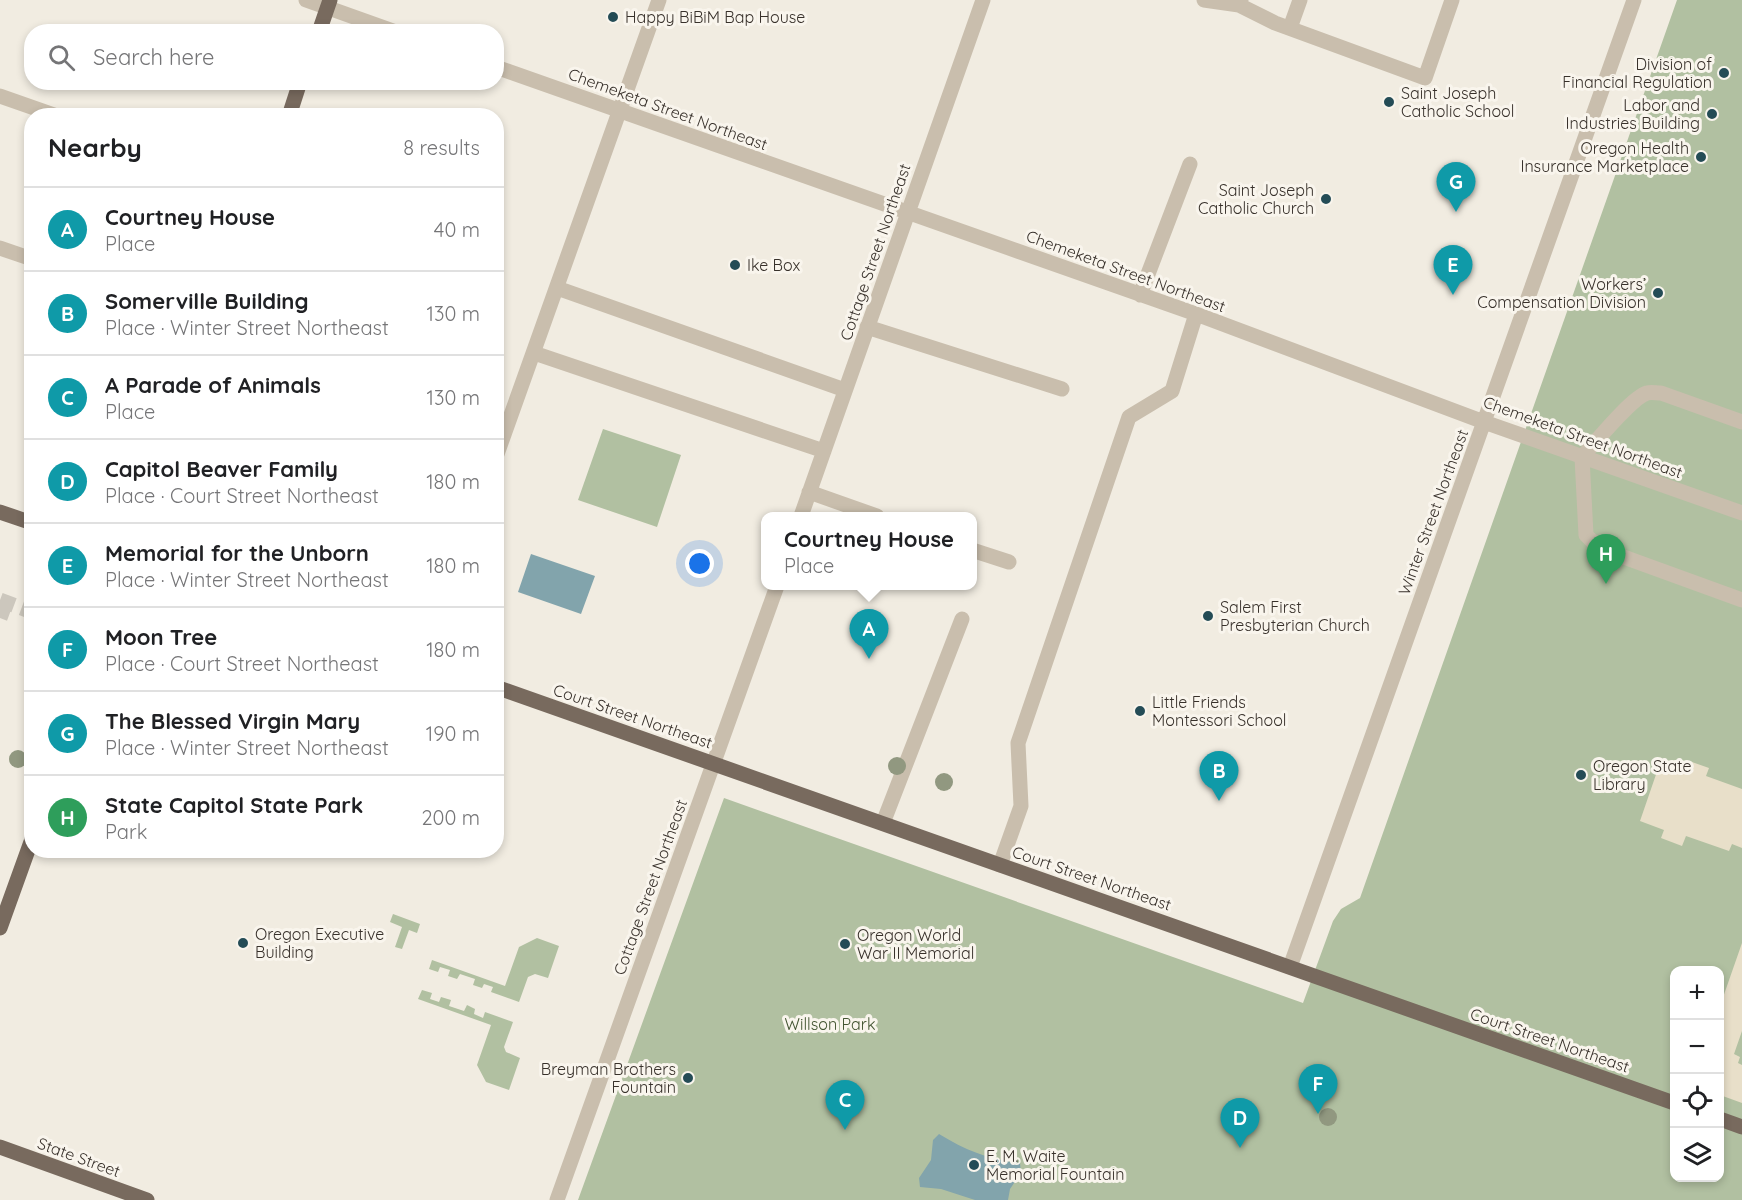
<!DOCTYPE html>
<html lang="en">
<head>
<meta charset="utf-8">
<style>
	:root { --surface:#fff; --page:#f6f6f6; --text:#202124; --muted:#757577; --line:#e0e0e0; --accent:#244c56 }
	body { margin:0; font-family:Quicksand,sans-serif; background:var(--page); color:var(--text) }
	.controls { position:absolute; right:18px; bottom:18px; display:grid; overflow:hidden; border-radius:12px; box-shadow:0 3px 9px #0003 }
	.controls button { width:54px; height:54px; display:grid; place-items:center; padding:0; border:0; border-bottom:2px solid var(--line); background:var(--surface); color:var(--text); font:30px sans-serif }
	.you { position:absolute; left:700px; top:564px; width:21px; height:21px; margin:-15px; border:4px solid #fff; border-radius:50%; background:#1a73e8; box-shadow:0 0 0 9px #1a73e833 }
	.badge { display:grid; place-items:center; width:39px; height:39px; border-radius:50%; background:var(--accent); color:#fff; font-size:20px; font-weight:700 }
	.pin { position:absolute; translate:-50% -50px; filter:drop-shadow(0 2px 3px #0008) }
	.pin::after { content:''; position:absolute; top:32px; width:21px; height:18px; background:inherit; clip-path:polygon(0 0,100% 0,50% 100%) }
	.popup { position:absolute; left:761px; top:512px; width:216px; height:78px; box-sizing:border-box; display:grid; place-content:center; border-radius:12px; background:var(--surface); filter:drop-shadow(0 2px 4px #0005); font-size:20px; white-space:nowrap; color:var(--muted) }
	.popup b { font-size:22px; color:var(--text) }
	.popup::after { content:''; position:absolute; left:50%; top:100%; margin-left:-12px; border:12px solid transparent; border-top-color:var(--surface) }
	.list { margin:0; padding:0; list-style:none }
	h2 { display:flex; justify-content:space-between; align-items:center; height:78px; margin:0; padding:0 24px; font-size:26px }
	h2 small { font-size:20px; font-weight:400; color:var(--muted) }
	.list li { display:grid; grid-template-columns:39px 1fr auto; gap:18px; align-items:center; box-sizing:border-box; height:84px; padding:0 24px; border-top:2px solid var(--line) }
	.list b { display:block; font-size:22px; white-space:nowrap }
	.list p { margin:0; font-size:20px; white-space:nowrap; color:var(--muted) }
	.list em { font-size:20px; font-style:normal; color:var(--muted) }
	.icon { flex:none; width:33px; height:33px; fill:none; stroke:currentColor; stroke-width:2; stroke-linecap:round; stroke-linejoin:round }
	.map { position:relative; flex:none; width:1742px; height:1200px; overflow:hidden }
	.search { position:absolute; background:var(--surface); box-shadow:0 3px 9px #0003; left:24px; top:24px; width:480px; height:66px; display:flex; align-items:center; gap:15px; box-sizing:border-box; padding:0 21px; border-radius:24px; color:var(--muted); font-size:22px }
	.panel { position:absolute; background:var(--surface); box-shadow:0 3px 9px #0003; left:24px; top:108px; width:480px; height:750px; border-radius:24px }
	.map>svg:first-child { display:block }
</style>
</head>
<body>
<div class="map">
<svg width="1742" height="1200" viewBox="0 0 1742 1200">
	<rect width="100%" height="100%" fill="#f1ece1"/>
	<path fill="#b1c0a1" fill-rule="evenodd" d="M1677,0H1742V1200H578L724,798L1303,1003L1333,921L1341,909L1360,898ZM1674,970H1720V1178H1674Z
		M603,429L681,455L657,527L578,500Z
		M393,914L420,924L417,933L409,930L402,949L395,947L402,927L390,922Z
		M537,938L559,946L548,978L535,974L528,977L519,1002L491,992L493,987L484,984L482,988L473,985L475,979L460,974L457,979L448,976L450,970L440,967L438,972L429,969L432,960L505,986L519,947Z
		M422,990L432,993L430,999L439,1002L441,997L451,1000L449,1006L464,1011L467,1005L475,1009L474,1014L483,1018L485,1012L513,1022L504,1047L506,1052L520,1058L509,1090L486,1082L477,1065L491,1025L418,999Z"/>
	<path fill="#e8dfc9" d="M1661,760L1686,768L1689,761L1709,768L1706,776L1742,789V848L1732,844L1729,851L1686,836L1682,846L1661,838L1664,830L1640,821Z
		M1742,943V1031L1734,1054L1740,1057L1738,1063L1742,1065V1103L1720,1095V1006Z"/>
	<path fill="#82a4ac" d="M531,554L595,576L581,614L518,592Z
		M939,1134C965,1150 990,1160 1020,1163L1021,1173L1010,1189L1008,1200H975L941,1189L920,1187L919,1178L931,1160L933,1140Z"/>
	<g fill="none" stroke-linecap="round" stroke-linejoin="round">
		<path stroke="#ccc7bd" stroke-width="15" stroke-dasharray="15 8" stroke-linecap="butt" d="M0,600L32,612
			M0,618L6,602"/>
		<path stroke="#c9bead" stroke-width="15" d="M306,0L396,32
			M1204,0L1239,5L1241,0
			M1239,5L1275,23L1425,78L1452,0
			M1290,28L1300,0
			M496,67L1196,314L1484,422L1742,513
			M0,96L57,116
			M0,248L32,259
			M557,288L845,390
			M1140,295L1190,164
			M867,327L1062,389
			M534,353L824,451
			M1742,422L1661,393C1656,393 1651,392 1647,393C1631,398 1595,443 1582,457L1586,535L1592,541L1610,552L1742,600
			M496,457L659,0
			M809,492L877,516
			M801,516L983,0
			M972,550L1009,562
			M883,823L962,619
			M1000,865L1021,806L1018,743L1129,417L1172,391L1196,314
			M1290,967L1634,0
			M557,1200L777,586"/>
		<path stroke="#786a5e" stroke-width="15" d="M319,32L330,0
			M289,116L300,82
			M0,512L32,523
			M496,687L1674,1103
			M0,928L32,839
			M1720,1119L1742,1127
			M0,1147L147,1200"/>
	</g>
	<g fill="#919880">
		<circle cx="18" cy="759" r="9"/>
		<circle cx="897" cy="766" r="9"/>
		<circle cx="944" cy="782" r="9"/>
		<circle cx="1328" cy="1117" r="9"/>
	</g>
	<g fill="#244c56" stroke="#f9f5ed" stroke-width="2">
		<circle cx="613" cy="17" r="6"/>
		<circle cx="1724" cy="73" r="6"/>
		<circle cx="1389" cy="102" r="6"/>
		<circle cx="1712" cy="114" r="6"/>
		<circle cx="1701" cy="157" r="6"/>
		<circle cx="1326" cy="199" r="6"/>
		<circle cx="735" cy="265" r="6"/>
		<circle cx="1658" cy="293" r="6"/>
		<circle cx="1208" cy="616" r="6"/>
		<circle cx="1140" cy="711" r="6"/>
		<circle cx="1581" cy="775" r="6"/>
		<circle cx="243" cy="943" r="6"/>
		<circle cx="845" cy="944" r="6"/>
		<circle cx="688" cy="1078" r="6"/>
		<circle cx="974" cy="1165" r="6"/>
	</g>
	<g text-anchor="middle" stroke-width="6" stroke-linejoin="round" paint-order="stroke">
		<g font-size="16" fill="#38312b" stroke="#f9f5ed" text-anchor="start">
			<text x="625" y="23">Happy BiBiM Bap House</text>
			<text x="1712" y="70" text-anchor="end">Division of<tspan x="1712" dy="18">Financial Regulation</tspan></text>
			<text x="1401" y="99">Saint Joseph<tspan x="1401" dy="18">Catholic School</tspan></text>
			<text x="1700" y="111" text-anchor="end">Labor and<tspan x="1700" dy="18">Industries Building</tspan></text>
			<text x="1689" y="154" text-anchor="end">Oregon Health<tspan x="1689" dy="18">Insurance Marketplace</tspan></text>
			<text x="1314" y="196" text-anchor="end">Saint Joseph<tspan x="1314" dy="18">Catholic Church</tspan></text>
			<text x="747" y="271">Ike Box</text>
			<text x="1646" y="290" text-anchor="end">Workers’<tspan x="1646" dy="18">Compensation Division</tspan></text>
			<text x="1220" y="613">Salem First<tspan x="1220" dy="18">Presbyterian Church</tspan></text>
			<text x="1152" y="708">Little Friends<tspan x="1152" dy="18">Montessori School</tspan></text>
			<text x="1593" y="772">Oregon State<tspan x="1593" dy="18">Library</tspan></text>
			<text x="255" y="940">Oregon Executive<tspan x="255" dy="18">Building</tspan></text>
			<text x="857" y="941">Oregon World<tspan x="857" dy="18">War II Memorial</tspan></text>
			<text x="676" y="1075" text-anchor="end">Breyman Brothers<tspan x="676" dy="18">Fountain</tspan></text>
			<text x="986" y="1162">E. M. Waite<tspan x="986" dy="18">Memorial Fountain</tspan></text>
		</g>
		<g font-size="16" fill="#38312b" stroke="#f9f5ed">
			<text transform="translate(668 109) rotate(20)" y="6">Chemeketa Street Northeast</text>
			<text transform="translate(875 252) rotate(-71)" y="6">Cottage Street Northeast</text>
			<text transform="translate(1126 271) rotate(20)" y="6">Chemeketa Street Northeast</text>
			<text transform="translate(1583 437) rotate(20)" y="6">Chemeketa Street Northeast</text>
			<text transform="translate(1433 512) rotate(-70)" y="6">Winter Street Northeast</text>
			<text transform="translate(633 716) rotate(19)" y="6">Court Street Northeast</text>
			<text transform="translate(1092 878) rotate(19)" y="6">Court Street Northeast</text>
			<text transform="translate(650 887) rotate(-70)" y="6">Cottage Street Northeast</text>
			<text transform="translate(1550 1040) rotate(19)" y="6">Court Street Northeast</text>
			<text transform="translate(79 1157) rotate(20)" y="6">State Street</text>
		</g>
		<g font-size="16" fill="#425431" stroke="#f9f5ed">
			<text x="830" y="1030">Willson Park</text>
		</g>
	</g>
</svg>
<div class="controls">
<button>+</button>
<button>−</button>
<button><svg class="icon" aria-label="locate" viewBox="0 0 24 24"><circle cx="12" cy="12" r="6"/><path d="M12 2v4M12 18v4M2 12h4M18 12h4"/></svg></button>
<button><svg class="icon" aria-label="layers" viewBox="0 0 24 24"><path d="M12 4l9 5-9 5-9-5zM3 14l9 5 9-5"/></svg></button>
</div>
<div class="you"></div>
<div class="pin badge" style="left:869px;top:659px;background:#0f9aa8">A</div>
<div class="popup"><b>Courtney House</b>Place</div>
<div class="pin badge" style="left:1219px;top:801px;background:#0f9aa8">B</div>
<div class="pin badge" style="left:845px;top:1130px;background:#0f9aa8">C</div>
<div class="pin badge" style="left:1240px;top:1148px;background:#0f9aa8">D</div>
<div class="pin badge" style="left:1453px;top:295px;background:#0f9aa8">E</div>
<div class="pin badge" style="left:1318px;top:1114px;background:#0f9aa8">F</div>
<div class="pin badge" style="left:1456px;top:212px;background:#0f9aa8">G</div>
<div class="pin badge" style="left:1606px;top:584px;background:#2e9e5b">H</div>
<div class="search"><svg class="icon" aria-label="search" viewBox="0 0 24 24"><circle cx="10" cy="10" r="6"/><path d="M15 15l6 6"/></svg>Search here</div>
<section class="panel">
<h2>Nearby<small>8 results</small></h2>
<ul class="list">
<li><span class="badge" style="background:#0f9aa8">A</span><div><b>Courtney House</b><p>Place</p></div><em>40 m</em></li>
<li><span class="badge" style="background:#0f9aa8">B</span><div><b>Somerville Building</b><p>Place · Winter Street Northeast</p></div><em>130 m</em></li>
<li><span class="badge" style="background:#0f9aa8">C</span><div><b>A Parade of Animals</b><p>Place</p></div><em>130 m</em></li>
<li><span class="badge" style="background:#0f9aa8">D</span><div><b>Capitol Beaver Family</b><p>Place · Court Street Northeast</p></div><em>180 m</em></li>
<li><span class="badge" style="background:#0f9aa8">E</span><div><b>Memorial for the Unborn</b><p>Place · Winter Street Northeast</p></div><em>180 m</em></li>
<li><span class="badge" style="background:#0f9aa8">F</span><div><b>Moon Tree</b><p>Place · Court Street Northeast</p></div><em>180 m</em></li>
<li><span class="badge" style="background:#0f9aa8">G</span><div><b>The Blessed Virgin Mary</b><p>Place · Winter Street Northeast</p></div><em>190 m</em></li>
<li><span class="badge" style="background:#2e9e5b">H</span><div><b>State Capitol State Park</b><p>Park</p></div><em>200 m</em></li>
</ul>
</section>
</div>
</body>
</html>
